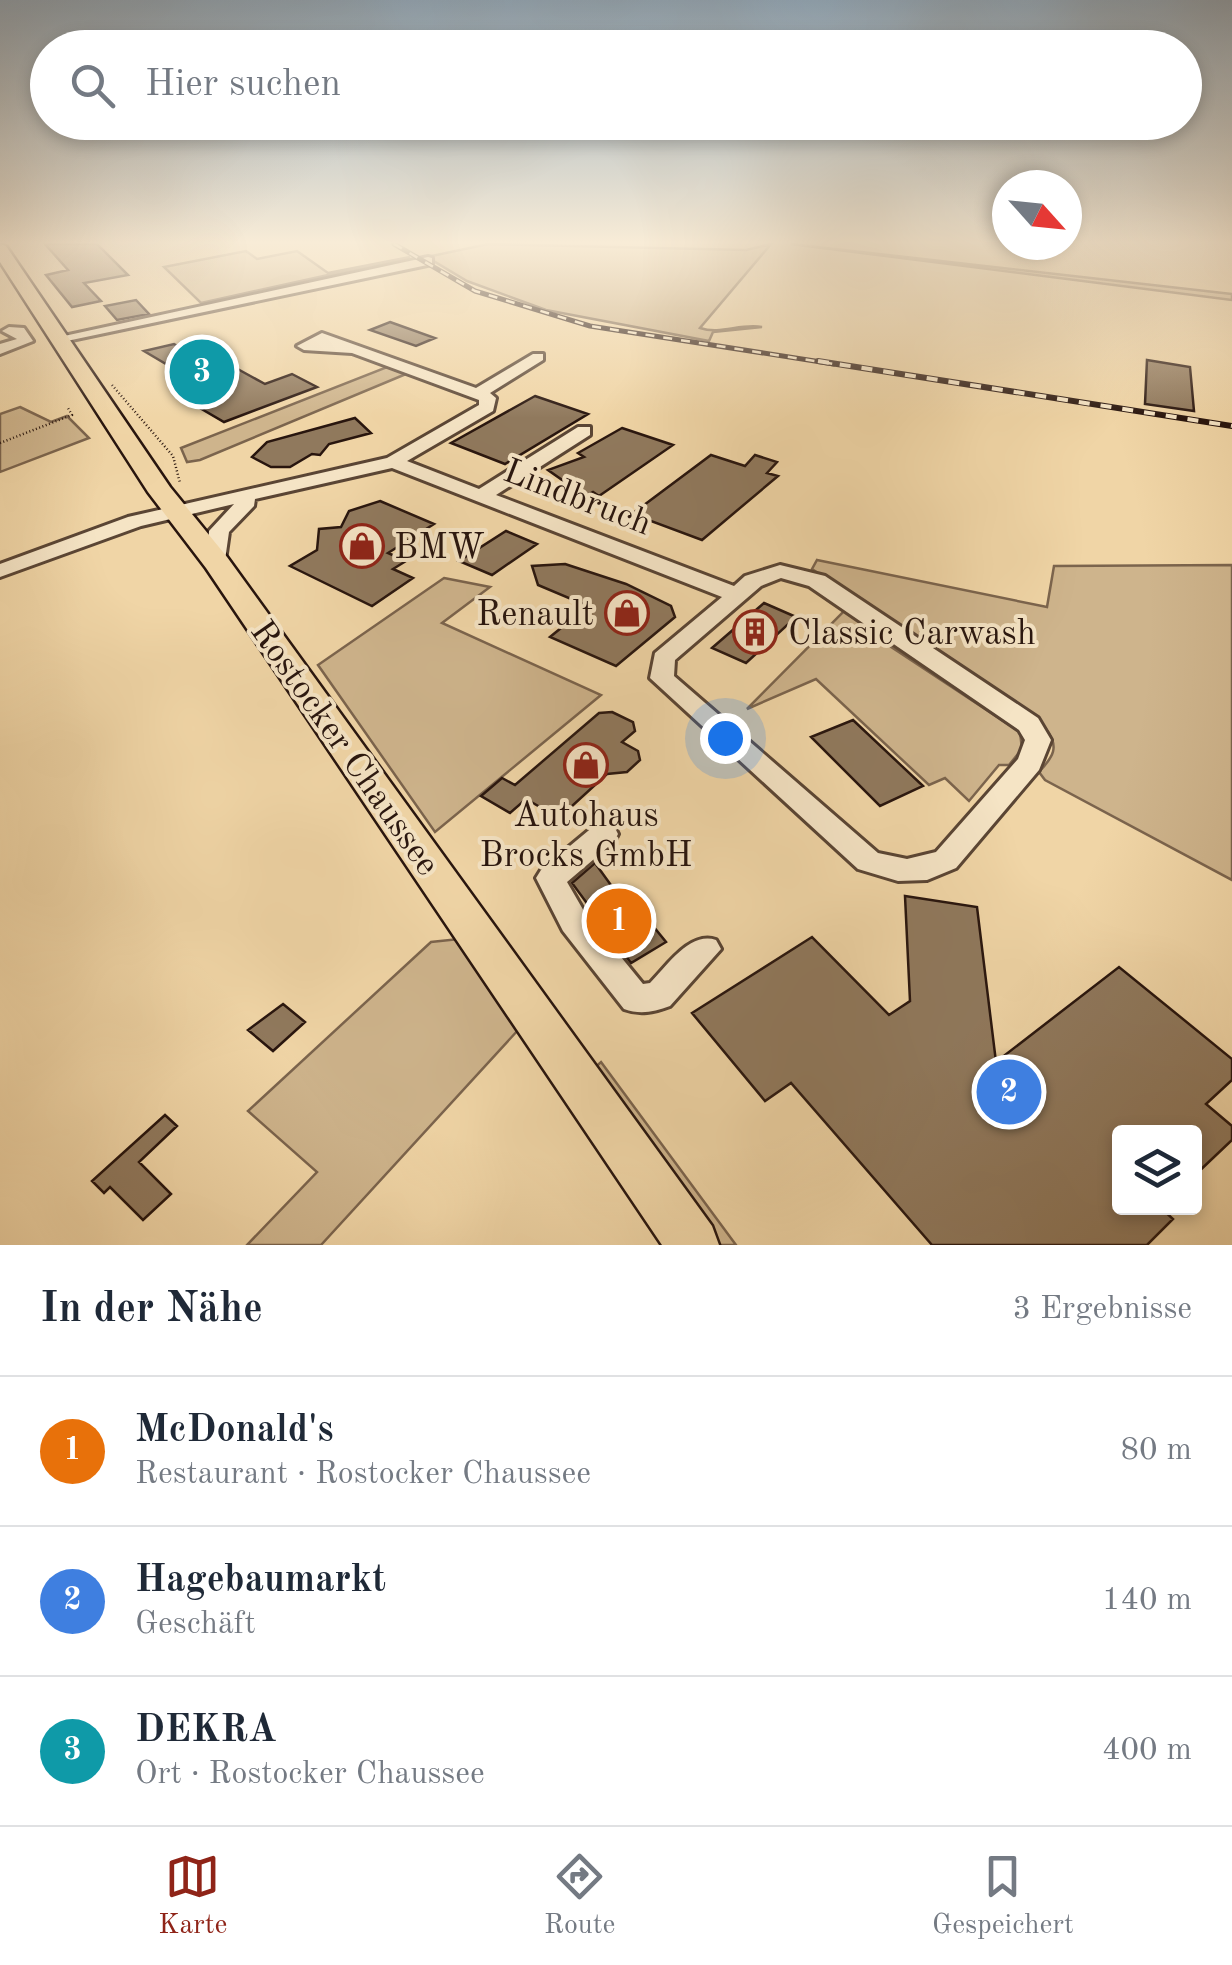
<!DOCTYPE html>
<html lang="de">
<head>
<meta charset="utf-8">
<style>
	:root { --surface:#fff; --page:#f2f2f3; --text:#1f2937; --muted:#747a83; --line:#e0e1e3; --accent:#8f2418 }
	body { margin:0; font-family:"Old Standard TT",serif; background:var(--page); color:var(--text) }
	.controls { position:absolute; right:30px; bottom:30px; display:grid; overflow:hidden; border-radius:10px; box-shadow:0 5px 15px #0003 }
	.controls button { width:90px; height:90px; display:grid; place-items:center; padding:0; border:0; border-bottom:2px solid var(--line); background:var(--surface); color:var(--text); font:50px sans-serif }
	.compass { position:absolute; left:992px; top:170px; width:90px; height:90px; border-radius:50%; background:var(--surface); box-shadow:0 5px 15px #0003; rotate:117deg }
	.you { position:absolute; left:725px; top:738px; width:35px; height:35px; margin:-25px; border:8px solid #fff; border-radius:50%; background:#1a73e8; box-shadow:0 0 0 15px #1a73e833 }
	.badge { display:grid; place-items:center; width:65px; height:65px; border-radius:50%; background:var(--accent); color:#fff; font-size:32px; font-weight:700 }
	.pin { position:absolute; translate:-50% -50%; border:5px solid #fff; box-shadow:0 2px 10px #0006 }
	.list { margin:0; padding:0; list-style:none }
	h2 { display:flex; justify-content:space-between; align-items:center; height:130px; margin:0; padding:0 40px; font-size:42px }
	h2 small { font-size:32px; font-weight:400; color:var(--muted) }
	.list li { display:grid; grid-template-columns:65px 1fr auto; gap:30px; align-items:center; box-sizing:border-box; height:150px; padding:0 40px; border-top:2px solid var(--line) }
	.list b { display:block; font-size:38px; white-space:nowrap }
	.list p { margin:0; font-size:32px; white-space:nowrap; color:var(--muted) }
	.list em { font-size:32px; font-style:normal; color:var(--muted) }
	.icon { flex:none; width:55px; height:55px; fill:none; stroke:currentColor; stroke-width:2; stroke-linecap:round; stroke-linejoin:round }
	.map { position:relative; flex:none; width:1232px; height:1245px; overflow:hidden }
	.search { position:absolute; background:var(--surface); box-shadow:0 5px 15px #0003; left:30px; right:30px; top:30px; height:110px; display:flex; align-items:center; gap:25px; box-sizing:border-box; padding:0 35px; border-radius:55px; color:var(--muted); font-size:38px }
	.sheet { height:580px; background:var(--surface) }
	nav { display:flex; justify-content:space-around; align-items:center; box-sizing:border-box; height:140px; border-top:2px solid var(--line); background:var(--surface); font-size:28px; color:var(--muted) }
	nav a { display:grid; justify-items:center; gap:5px }
	nav .on { color:var(--accent) }
	.map>svg:first-child { display:block }
</style>
</head>
<body>
<div class="map">
<svg width="1232" height="1245" viewBox="0 0 1232 1245">
	<rect width="100%" height="100%" fill="#f0d5a6"/>
	<filter id="stains"><feTurbulence type="fractalNoise" baseFrequency=".002" numOctaves="4"/><feColorMatrix values="0 0 0 0 .2 0 0 0 0 .09 0 0 0 0 .02 0 0 0 .5 -.17"/></filter>
	<radialGradient id="worn" r=".72"><stop offset=".6" stop-color="#630" stop-opacity="0"/><stop offset="1" stop-color="#630" stop-opacity=".3"/></radialGradient>
	<path fill="#ceb48c" stroke="#7b644d" stroke-width="2.5" d="M488,244L746,250L771,244L700,328C721,335 740,323 762,327L713,332L709,341L546,310L467,281L427,257Z
		M791,244L1232,294V300Z
		M246,251L257,259L297,251L328,273L410,257L201,303L164,267Z
		M387,367L406,374L200,460L187,462L181,448Z
		M20,407L51,422L67,416L89,438L0,472V414Z
		M817,560L1047,607L1054,566L1232,565V880L1045,780L1039,772C1053,757 1060,747 1046,729L812,569Z
		M444,578L490,587L442,623L601,695L435,832L318,665Z
		M845,610L866,624L867,631L1020,732L1022,749L1009,765H999L969,801L945,778L929,785L816,679L747,709Z
		M459,939L519,1029L321,1245H247L317,1172L248,1111L431,942Z
		M601,1062L736,1245H713L590,1072Z"/>
	<path fill="#90795d" stroke="#28150e" stroke-width="2.5" d="M45,244H97L128,275L84,283L101,301L72,307L46,275L68,270Z
		M136,300L149,314L117,320L105,306Z
		M390,322L435,338L416,346L370,330Z
		M174,344L221,371L234,367L265,384L292,374L317,387L224,422L200,408L225,399L144,351Z
		M1147,360L1190,367L1194,411L1145,404Z
		M535,396L588,414L505,464L451,443Z
		M355,418L371,433L329,444L320,455L312,454L290,467H271L252,457L267,442Z
		M622,428L673,445L599,496L593,492L585,496L548,470L584,457L578,453Z
		M711,455L745,466L755,455L777,462L767,473L778,476L702,540L632,514Z
		M380,501L434,524L388,553L406,561L393,569L413,578L372,606L290,566L317,550L319,529L341,527L349,511Z
		M506,531L537,544L492,575L459,561Z
		M565,564L626,584L671,606L675,617L616,666L550,637L588,606L538,585L532,566Z
		M764,603L796,617L746,663L712,648Z
		M612,712L633,722L635,731L622,742L638,751L640,760L627,772L607,774L559,818L526,799L510,813L481,796L502,778L515,785L599,713Z
		M853,720L923,786L880,806L811,737Z
		M595,863L626,906L636,905L666,942L631,963L572,883Z
		M905,896L977,907L996,1062L1119,967L1232,1059V1080L1206,1104L1232,1126V1140L1194,1176V1132H1120V1208H1161L1173,1219L1147,1245H932L791,1083L765,1101L692,1013L812,937L889,1015L910,1001Z
		M283,1004L305,1022L273,1051L248,1030Z
		M165,1115L177,1126L139,1162L171,1194L143,1220L110,1187L104,1193L92,1181Z"/>
	<g fill="none" stroke-linecap="round" stroke-linejoin="round">
		<g stroke="#5a4534" stroke-width="6">
			<path id="minor" d="M428,257L432,258V264L62,342L55,338Z
				M9,327L24,328L33,341L0,354V344L17,339L2,331Z
				M322,333L476,388L533,354H543V360L490,393L496,398L493,411L407,461L479,489L578,427H590V435L496,495L734,586L745,576L780,565L825,576L1038,718L1051,740L1039,770L956,868L927,880L898,881L858,869L650,678L655,653L722,597L392,468L255,499L254,506L229,532L224,567L217,569L207,563L209,531L234,504L141,526L0,577V564L128,517L387,458L479,405V400L352,353L304,350L297,346ZM781,578L809,586L1019,730L1025,740L1018,759L936,852L907,859L878,853L674,676L675,660L761,586Z
				M604,823L614,826L618,834L614,842L567,882L585,913L643,984L650,983C667,966 690,931 716,940L721,949L670,1006C654,1012 640,1015 624,1009L563,931L536,878L541,870L594,826Z"/>
		</g>
		<g stroke="#28150e" stroke-width="5">
			<path id="major" d="M0,244L6,246L170,487L227,557L712,1226L719,1245H662L206,568L148,492L0,262Z"/>
		</g>
		<path stroke="#28150e" stroke-width="2.5" stroke-dasharray="1 2.5" stroke-linecap="butt" d="M112,385L173,456L180,483
			M0,443L72,415L68,408"/>
		<use href="#minor" fill="#f5e4c5" fill-rule="evenodd"/>
		<use href="#major" fill="#f0d5a6" fill-rule="evenodd"/>
		<g stroke="#28150e" stroke-width="5">
			<path id="rail-far1" d="M394,244L475,291L590,326L834,364"/>
		</g>
		<g stroke="#28150e" stroke-width="6">
			<path id="rail" d="M818,361L1232,426"/>
		</g>
		<use href="#rail-far1" stroke="#f5e4c5" stroke-width="2.5" stroke-dasharray="9" stroke-linecap="butt"/>
		<use href="#rail" stroke="#f5e4c5" stroke-width="4" stroke-dasharray="11" stroke-linecap="butt"/>
	</g>
	<linearGradient id="sky" x2="0" y2="1"><stop stop-color="#90a7b9"/><stop offset="0.58" stop-color="#f8ecd7"/><stop offset="1" stop-color="#f8ecd7" stop-opacity="0"/></linearGradient>
	<rect width="1232" height="418" fill="url(#sky)"/>
	<defs>
		<g id="shop-ring" transform="scale(2.25)"><circle r="9.5" fill="#f5e4c5" stroke="#8f2418" stroke-width="1.5"/><path d="M-5-2.5h2.3a2.7 3.5 0 0 1 5.4 0H5L5.5 6h-11ZM-1.5-2.5h3a1.5 2.3 0 0 0-3 0Z" fill="#8f2418"/></g>
		<g id="building-ring" transform="scale(2.25)"><circle r="9.5" fill="#f5e4c5" stroke="#8f2418" stroke-width="1.5"/><path d="M-4-6H4V6H1V3H-1V6H-4ZM-2.5-4.3h1.7v1.8h-1.7ZM.8-4.3h1.7v1.8H.8ZM-2.5-1h1.7V.8h-1.7ZM.8-1h1.7V.8H.8Z" fill="#8f2418"/></g>
	</defs>
	<g fill-rule="evenodd">
		<use href="#shop-ring" x="362" y="546"/>
		<use href="#shop-ring" x="627" y="613"/>
		<use href="#building-ring" x="755" y="632"/>
		<use href="#shop-ring" x="586" y="765"/>
	</g>
	<g text-anchor="middle" stroke-width="8" stroke-linejoin="round" paint-order="stroke">
		<g font-size="35" fill="#28150e" stroke="#f5e4c5">
			<text transform="translate(578 496) rotate(21)" y="12">Lindbruch</text>
			<text transform="translate(346 747) rotate(55)" y="12">Rostocker Chaussee</text>
		</g>
		<g font-size="35" fill="#28150e" stroke="#f5e4c5" text-anchor="start">
			<text x="394" y="558">BMW</text>
			<text x="594" y="625" text-anchor="end">Renault</text>
			<text x="788" y="644">Classic Carwash</text>
			<text x="586" y="826" text-anchor="middle">Autohaus<tspan x="586" dy="40">Brocks GmbH</tspan></text>
		</g>
	</g>
	<rect width="100%" height="100%" filter="url(#stains)"/>
	<rect width="100%" height="100%" fill="url(#worn)"/>
</svg>
<div class="controls">
<button><svg class="icon" aria-label="layers" viewBox="0 0 24 24"><path d="M12 4l9 5-9 5-9-5zM3 14l9 5 9-5"/></svg></button>
</div>
<svg class="compass" viewBox="-18 -18 36 36"><path d="M0-13l5 13h-10z" fill="#e53935"/><path d="M0 13l5-13h-10z" fill="#747a83"/></svg>
<div class="you"></div>
<div class="pin badge" style="left:619px;top:921px;background:#e8710a">1</div>
<div class="pin badge" style="left:1009px;top:1092px;background:#3f7fe0">2</div>
<div class="pin badge" style="left:202px;top:372px;background:#0f9aa8">3</div>
<div class="search"><svg class="icon" aria-label="search" viewBox="0 0 24 24"><circle cx="10" cy="10" r="6"/><path d="M15 15l6 6"/></svg>Hier suchen</div>
</div>
<section class="sheet">
<h2>In der Nähe<small>3 Ergebnisse</small></h2>
<ul class="list">
<li><span class="badge" style="background:#e8710a">1</span><div><b>McDonald's</b><p>Restaurant · Rostocker Chaussee</p></div><em>80 m</em></li>
<li><span class="badge" style="background:#3f7fe0">2</span><div><b>Hagebaumarkt</b><p>Geschäft</p></div><em>140 m</em></li>
<li><span class="badge" style="background:#0f9aa8">3</span><div><b>DEKRA</b><p>Ort · Rostocker Chaussee</p></div><em>400 m</em></li>
</ul>
</section>
<nav>
<a class="on"><svg class="icon" aria-label="map" viewBox="0 0 24 24"><path d="M3 6l6-2 6 2 6-2v14l-6 2-6-2-6 2zM9 4v14M15 6v14"/></svg>Karte</a>
<a><svg class="icon" aria-label="directions" viewBox="0 0 24 24"><path d="M12 3l9 9-9 9-9-9zM9 14v-3h6M13 9l2 2-2 2"/></svg>Route</a>
<a><svg class="icon" aria-label="saved" viewBox="0 0 24 24"><path d="M7 4h10v16l-5-4-5 4z"/></svg>Gespeichert</a>
</nav>
</body>
</html>
